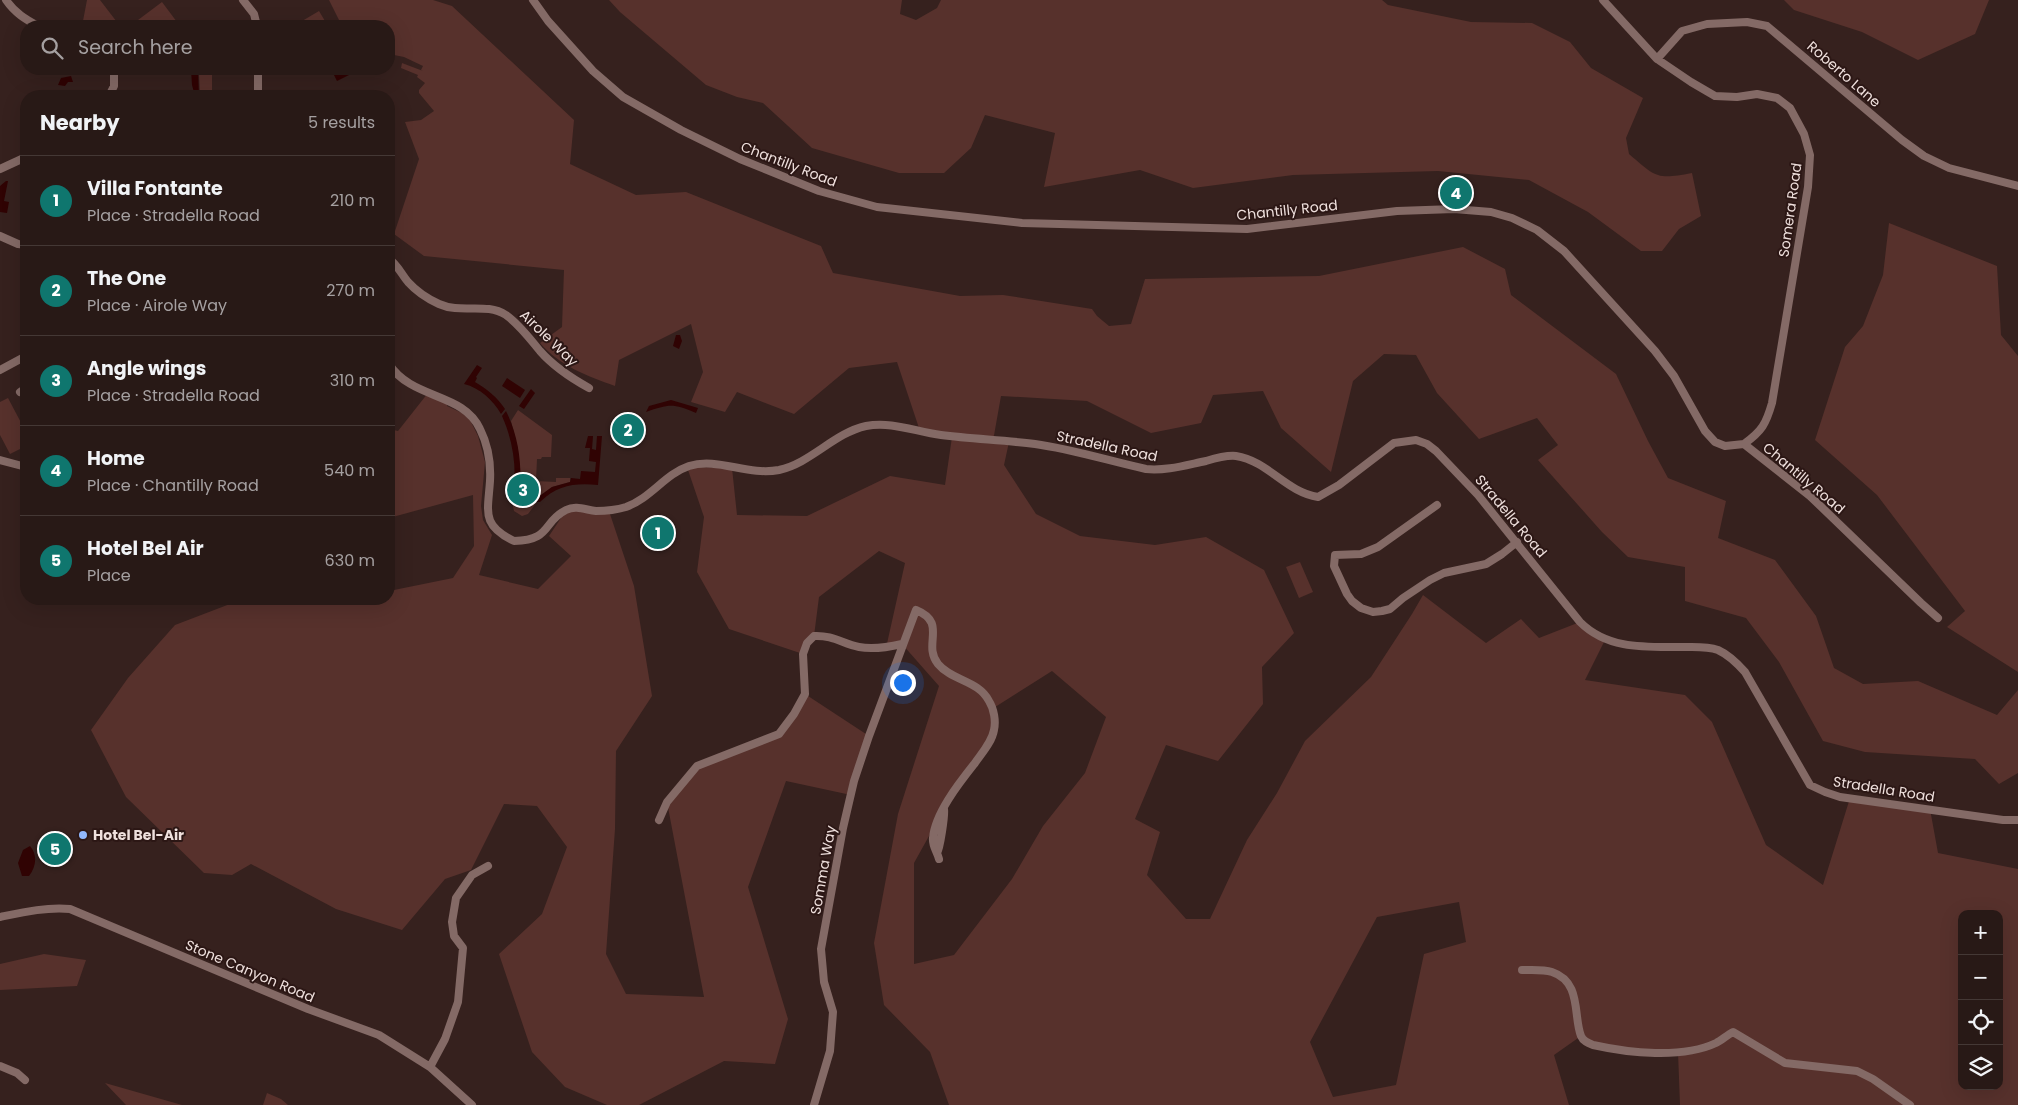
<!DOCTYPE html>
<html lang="en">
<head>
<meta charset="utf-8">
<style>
	:root { --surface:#281916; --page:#30221f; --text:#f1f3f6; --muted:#a5a0a1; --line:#443835; --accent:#0f766e }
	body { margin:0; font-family:Poppins,sans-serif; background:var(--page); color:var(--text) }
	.controls { position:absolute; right:15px; bottom:15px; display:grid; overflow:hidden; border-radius:10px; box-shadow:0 5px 20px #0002 }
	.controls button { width:45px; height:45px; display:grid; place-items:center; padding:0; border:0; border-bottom:1px solid var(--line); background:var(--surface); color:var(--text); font:25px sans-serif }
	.you { position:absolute; left:902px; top:682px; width:18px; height:18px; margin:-12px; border:4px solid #fff; border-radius:50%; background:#1a73e8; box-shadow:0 0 0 8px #1a73e833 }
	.badge { display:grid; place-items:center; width:32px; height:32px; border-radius:50%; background:var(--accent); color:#fff; font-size:16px; font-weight:700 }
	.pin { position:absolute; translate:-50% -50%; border:2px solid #fff; box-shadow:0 1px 5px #0006 }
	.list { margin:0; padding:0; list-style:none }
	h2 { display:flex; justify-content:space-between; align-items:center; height:65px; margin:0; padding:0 20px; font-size:21px }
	h2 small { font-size:16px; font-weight:400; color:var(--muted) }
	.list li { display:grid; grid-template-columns:32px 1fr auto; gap:15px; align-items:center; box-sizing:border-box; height:90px; padding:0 20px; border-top:1px solid var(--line) }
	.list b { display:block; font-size:19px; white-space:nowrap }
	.list p { margin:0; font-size:16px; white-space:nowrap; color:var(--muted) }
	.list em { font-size:16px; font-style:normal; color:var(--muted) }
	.icon { flex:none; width:28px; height:28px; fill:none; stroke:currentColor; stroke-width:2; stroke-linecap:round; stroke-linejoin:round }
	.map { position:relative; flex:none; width:2018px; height:1105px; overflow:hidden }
	.search { position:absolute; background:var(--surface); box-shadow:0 5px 20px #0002; left:20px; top:20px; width:375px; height:55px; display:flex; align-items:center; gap:12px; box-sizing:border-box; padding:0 18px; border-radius:20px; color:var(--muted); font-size:19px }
	.panel { position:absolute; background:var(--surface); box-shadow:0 5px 20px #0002; left:20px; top:90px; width:375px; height:515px; border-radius:20px }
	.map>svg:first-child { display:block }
</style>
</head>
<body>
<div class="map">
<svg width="2018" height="1105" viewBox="0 0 2018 1105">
	<rect width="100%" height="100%" fill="#36211e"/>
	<path fill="#57312c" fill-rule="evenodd" d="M87,0H100L120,26H82Z
		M329,0H433L452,6L574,120L570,164L636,195L686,192L821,246L833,273L960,296L1003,295L1092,309L1097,316L1109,326L1131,324L1145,279L1319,276L1463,247L1505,269L1511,295L1616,374L1648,441L1668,478L1726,501L1718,538L1775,560L1816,616L1834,668L1863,684L1918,681L1997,715L2018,690V773L1999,784L1975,759L1865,752L1823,741L1779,662L1746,618L1685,601V567L1628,557L1602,532L1538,460L1558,445L1537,418L1479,439L1437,393L1416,355L1384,354L1353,381L1331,472L1281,428L1263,391L1213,395L1201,423L1151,433L1087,401L1001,396L993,441L1009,442L1004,465L1036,514L1080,536L1155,545L1206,537L1264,570L1294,633L1262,667L1263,704L1218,761L1166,745L1135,819L1160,832L1147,875L1186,919H1210L1247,840L1277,793L1305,741L1371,677L1412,614L1423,595L1486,643L1521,619L1539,638L1580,622L1605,640L1585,680L1685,695L1712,722L1766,845L1823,885L1850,798L1930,809L1938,853L2018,869V1105H1680L1678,1052L1600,1047L1581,1036L1554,1055L1569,1105H949L930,1052L884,1005L874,943L898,814L939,686L902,644L886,648L905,563L879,551L819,597L814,636L803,654L729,629L697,572L704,517L687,467L732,468L737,515L807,516L890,476L945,485L952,437L920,431L897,362L849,368L794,414L737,392L725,412L691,402L703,372L691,324L619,360L615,386C587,376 560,366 540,343L562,327L564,270L424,256L394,234L419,159L405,122L421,120L434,111L419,93V90L425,83L417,77L418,75L401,68L402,63L423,71L421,70L423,66L404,57L389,54V26H342ZM1052,671L1106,717L1085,773L1043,826L1012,879L954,955L914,964V863L944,809L994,731L992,709ZM1459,902L1466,942L1424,954L1396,1085L1333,1097L1310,1042L1377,917ZM1962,914H1999V1086H1962Z
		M609,0H902L900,14L916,20L937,8L941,0H1382L1388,5L1471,22L1532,23L1570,42L1591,68L1643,98L1626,138L1629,154C1656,177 1656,180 1692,173L1701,216L1679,229L1662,251H1641L1588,212L1529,180L1438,171L1293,175L1193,188L1140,170L1044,187L1055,133L985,115L971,148L944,173H899L812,148L763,103L737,97L706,85L620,12Z
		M1784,0H1989L1975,34L1918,60L1862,32L1794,10Z
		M162,2L180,26H143L138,20Z
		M319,11L328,26H298L297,24Z
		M199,74H212V96H200Z
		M1889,223L1997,266L2001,335L2018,356V672L1947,627L1965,611L1877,495L1815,440L1845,347L1863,326L1883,275Z
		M428,393L448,401L447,406L462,413L470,420L478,436L485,462L481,506L483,520L492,535L479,575L538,589L571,556L549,536L567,509L609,511L634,586L652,696L616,751L615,829L606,954L626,994L704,997L667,802L697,766L779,734L805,694L869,736L851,795L786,781L748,887L788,1019L775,1064L724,1061L639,1105H607L565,1087L532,1052L499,954L542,914L567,847L537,806L504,804L471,870L445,879L402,930L336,909L251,864L232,875L204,873L126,797L91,730L128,678L175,625L243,599H389V591L453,578L474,546L473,495L389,518V429L398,431Z
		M8,398L26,432V446L10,454L0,435V402Z
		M518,410L552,435L551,457H542L541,459H537L536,481L556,482V478H570V482L552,487L541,495H527L528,487H521L518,450L511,421Z
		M512,501L537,502L528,514L522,516L514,511Z
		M1300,562L1313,592L1299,598L1286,567Z
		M44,954L86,960L77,986L0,990V964Z
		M105,1083L182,1105H126Z
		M267,1093L281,1099L288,1105H263Z"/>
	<path fill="#300303" d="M191,69H198L199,96H195L192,85Z
		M336,69H344L341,70L343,73L349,69H361L337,81L332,71Z
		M71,76L73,82H68L65,86L58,85L61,78Z
		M6,181H8L4,201L9,202L7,213L0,212V186Z
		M676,335H680L682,341L679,349L673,346Z
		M477,365L482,368L476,377L477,378L475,382C487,389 497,397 505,409L501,414C493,400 480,388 464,384Z
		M507,378L525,390L520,398L502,386Z
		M531,389L535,393L524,409L519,406Z
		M671,400L698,408L696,413C673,403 669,404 646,412L649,406Z
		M506,411C519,437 522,465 520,494L541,495L552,487L570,482L571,478L580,479L581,471L595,472L596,462L589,461L590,448H585L588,436H593L592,449L596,450L597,436H602L598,485C574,483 558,485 540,502L513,499C517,470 514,443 502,416Z
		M654,536L660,538L663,547L660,548L650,540V538Z
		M30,846C38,855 36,867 29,876H22L18,863L23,850Z"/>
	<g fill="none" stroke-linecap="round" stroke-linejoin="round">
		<path stroke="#846a66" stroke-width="8" d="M6,0C15,13 25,19 38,26
			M243,0L254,14L257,26
			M533,0L548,21L593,71L623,97L681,130L740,159L819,191L877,207L1022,223L1247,229L1397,211L1454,209L1491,212L1512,218L1537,230L1564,251L1655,351L1674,376L1705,431L1715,442L1725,446L1744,444L1810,496L1921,603L1938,618
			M1603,0L1657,59L1691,82L1715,96L1737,97L1757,94L1777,98L1790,108L1804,134L1810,155L1808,187L1772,403C1766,424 1762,431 1744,444
			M1657,59L1682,31L1707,24L1747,22L1767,26L1902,140L1924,156L1949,168L2018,186
			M258,69V96
			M109,96L114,86V69
			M0,169L26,157
			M0,236L18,244L26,245
			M389,259C397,264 402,275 408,282C417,292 428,299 439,304C461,314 486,302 506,315C520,325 530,339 540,351C554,367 571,378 589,388
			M389,364C412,400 463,392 480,429C488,445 491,463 490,481C488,512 481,525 514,541C552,540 542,522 566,510C576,505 586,510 596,511C606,511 616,510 626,507C651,498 665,474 689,466C718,457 747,476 779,470C811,463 834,433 866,426C892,421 916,432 941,435C972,439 1004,440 1035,444C1072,449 1109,461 1146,469C1166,471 1186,465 1206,461C1216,458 1226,455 1236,456C1268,461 1286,492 1318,497L1339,485L1394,443L1416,440L1427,444L1436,451L1478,495L1580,622C1608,650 1646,647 1683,647C1694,647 1707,646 1718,650C1729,655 1737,663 1745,672L1810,785L1825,792L1840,797L2003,820H2018
			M0,370L26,356
			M20,392L26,388
			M0,460L26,467
			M1437,505L1378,547L1361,554L1335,555L1334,566L1347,594L1352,601L1361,608L1373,612L1382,611L1390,609L1403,598L1430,580L1444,573L1486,564L1502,554L1517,542
			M659,820L667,802L697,766L779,734L794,714L805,694L803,654L807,643L814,636C833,635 843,644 859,647C874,650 889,647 902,644
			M937,853C940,849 945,815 944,809
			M0,917C24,912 46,907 70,909L308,1009L379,1035L430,1067L472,1105
			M1522,970C1531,970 1543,969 1552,972C1582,982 1573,1016 1581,1036C1583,1041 1588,1043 1593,1045C1629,1053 1682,1059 1716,1043C1722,1040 1727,1035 1733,1032L1785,1063L1857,1071L1873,1079L1910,1105
			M0,1066L17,1073L25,1080
			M430,1067L445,1039L458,1002L463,948L454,936L452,922L456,898L472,875L488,866
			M814,1105L830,1051L833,1012L824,982L821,949L843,828L854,781L869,736L916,610C948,623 922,644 938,664C952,681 978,680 989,701C994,709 996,721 994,730C992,742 982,753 975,763C960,782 935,813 933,838C932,846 937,851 939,859"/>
	</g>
	<circle fill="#91b8fd" stroke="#2c1715" stroke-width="2" cx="83" cy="835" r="5"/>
	<g text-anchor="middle" stroke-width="4" stroke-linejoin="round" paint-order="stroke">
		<g font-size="14" fill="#efe0dd" stroke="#2c1715">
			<text transform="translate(1844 74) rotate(41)" y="5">Roberto Lane</text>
			<text transform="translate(789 164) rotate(21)" y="5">Chantilly Road</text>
			<text transform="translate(1287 210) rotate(-6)" y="5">Chantilly Road</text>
			<text transform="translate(1790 210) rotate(-82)" y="5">Somera Road</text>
			<text transform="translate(549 338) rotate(44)" y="5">Airole Way</text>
			<text transform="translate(1107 446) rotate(12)" y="5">Stradella Road</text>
			<text transform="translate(1804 478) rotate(40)" y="5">Chantilly Road</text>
			<text transform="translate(1511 516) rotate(50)" y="5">Stradella Road</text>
			<text transform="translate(1884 789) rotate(9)" y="5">Stradella Road</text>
			<text transform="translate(823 870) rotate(-80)" y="5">Somma Way</text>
			<text transform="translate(250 971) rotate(23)" y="5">Stone Canyon Road</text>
		</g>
		<g font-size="14" font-weight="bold" fill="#efe0dd" stroke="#2c1715" text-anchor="start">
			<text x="93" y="840">Hotel Bel-Air</text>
		</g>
	</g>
</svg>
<div class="controls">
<button>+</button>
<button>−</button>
<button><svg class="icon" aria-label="locate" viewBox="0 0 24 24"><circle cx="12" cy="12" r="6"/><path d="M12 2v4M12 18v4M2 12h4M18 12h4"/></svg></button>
<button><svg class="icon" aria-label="layers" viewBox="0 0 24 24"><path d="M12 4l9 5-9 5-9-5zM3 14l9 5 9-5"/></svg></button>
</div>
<div class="you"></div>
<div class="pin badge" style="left:658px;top:533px">1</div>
<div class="pin badge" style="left:628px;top:430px">2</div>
<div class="pin badge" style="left:523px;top:490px">3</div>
<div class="pin badge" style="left:1456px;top:193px">4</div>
<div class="pin badge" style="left:55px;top:849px">5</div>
<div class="search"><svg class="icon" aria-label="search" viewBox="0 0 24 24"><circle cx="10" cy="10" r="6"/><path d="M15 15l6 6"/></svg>Search here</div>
<section class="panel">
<h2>Nearby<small>5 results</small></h2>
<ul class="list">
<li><span class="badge">1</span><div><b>Villa Fontante</b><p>Place · Stradella Road</p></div><em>210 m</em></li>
<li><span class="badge">2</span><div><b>The One</b><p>Place · Airole Way</p></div><em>270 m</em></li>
<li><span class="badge">3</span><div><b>Angle wings</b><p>Place · Stradella Road</p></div><em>310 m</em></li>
<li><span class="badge">4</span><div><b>Home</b><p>Place · Chantilly Road</p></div><em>540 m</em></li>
<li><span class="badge">5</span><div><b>Hotel Bel Air</b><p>Place</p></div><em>630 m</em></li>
</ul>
</section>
</div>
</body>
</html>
